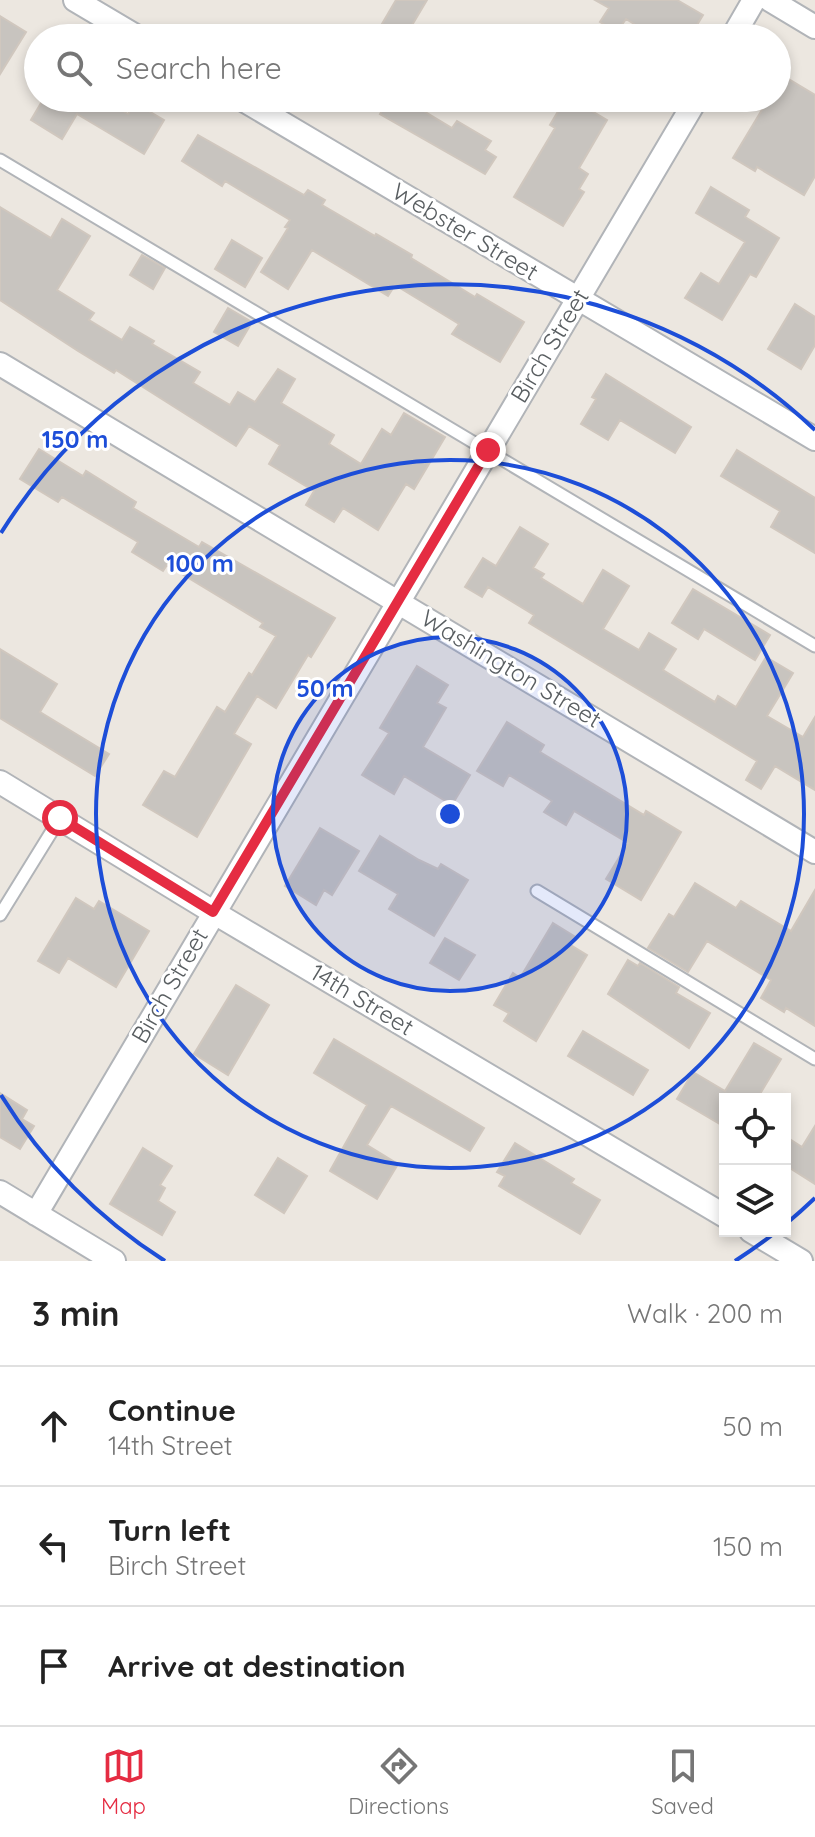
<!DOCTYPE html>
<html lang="en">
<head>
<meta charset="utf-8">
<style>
	:root { --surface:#fff; --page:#f6f6f6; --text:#222; --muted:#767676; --line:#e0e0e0; --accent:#e52c42 }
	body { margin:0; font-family:Quicksand,sans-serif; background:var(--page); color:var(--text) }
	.controls { position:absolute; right:24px; bottom:24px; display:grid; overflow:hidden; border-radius:0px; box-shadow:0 4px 12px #0003 }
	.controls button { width:72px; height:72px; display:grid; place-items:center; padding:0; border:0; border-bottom:2px solid var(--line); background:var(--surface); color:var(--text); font:40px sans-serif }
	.stop { position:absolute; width:24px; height:24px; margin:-18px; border:6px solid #e52c42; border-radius:50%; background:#fff }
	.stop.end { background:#e52c42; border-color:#fff; box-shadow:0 2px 8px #0008 }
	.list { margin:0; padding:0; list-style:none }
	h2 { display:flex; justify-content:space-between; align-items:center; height:104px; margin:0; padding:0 32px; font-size:34px }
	h2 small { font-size:26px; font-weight:400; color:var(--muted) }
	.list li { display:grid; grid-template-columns:52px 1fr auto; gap:24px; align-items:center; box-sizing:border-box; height:120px; padding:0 32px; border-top:2px solid var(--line) }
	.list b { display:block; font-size:30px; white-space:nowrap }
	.list p { margin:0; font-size:26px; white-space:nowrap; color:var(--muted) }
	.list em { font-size:26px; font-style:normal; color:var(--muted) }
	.icon { flex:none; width:44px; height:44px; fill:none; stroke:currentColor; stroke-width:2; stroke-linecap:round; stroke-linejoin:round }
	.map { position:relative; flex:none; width:815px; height:1261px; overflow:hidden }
	.search { position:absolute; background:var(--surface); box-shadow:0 4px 12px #0003; left:24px; right:24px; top:24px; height:88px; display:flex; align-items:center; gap:20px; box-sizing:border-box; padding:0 28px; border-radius:44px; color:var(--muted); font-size:30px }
	.sheet { height:464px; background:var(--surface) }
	nav { display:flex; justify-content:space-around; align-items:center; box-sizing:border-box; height:112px; border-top:2px solid var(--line); background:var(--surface); font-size:22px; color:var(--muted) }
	nav a { display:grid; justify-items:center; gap:4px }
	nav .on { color:var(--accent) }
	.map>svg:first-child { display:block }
</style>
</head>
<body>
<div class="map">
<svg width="815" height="1261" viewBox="0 0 815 1261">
	<rect width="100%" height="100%" fill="#ece7e0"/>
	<path fill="#c8c4bf" stroke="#d0c7be" stroke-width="2" d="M396,0H427L405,37L382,24Z
		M595,0H677L703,15L689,38H657L626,19L617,32L600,22L609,8Z
		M0,16L26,32L0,74Z
		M777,72L815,95V176L804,195L757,167L755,171L733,158L769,98H777Z
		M44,98H101L128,114L135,103L164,120L144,154L77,114L62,139L31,120Z
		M389,98H402L452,128L457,121L491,141L485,150L496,157L485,174L380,114Z
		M566,98H570L607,120L579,168L588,174L579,189L584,192L563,226L514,197L555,128L550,125Z
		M198,135L304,195L308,190L325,200L322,205L375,236L376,234L412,255L411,258L475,297L477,294L524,322L500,362L452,334L459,324L395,285L388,296L312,250L288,289L261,272L288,228L285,227L290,220L225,181L222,186L182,161Z
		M711,187L749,210L745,217L779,238L756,277L750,274L722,320L685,298L701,273L719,284L745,242L696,213Z
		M0,207L51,238L62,219L90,236L57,290L94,313L89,320L122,340L130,327L154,341L152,344L200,372L193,383L230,405L238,392L255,402L278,369L295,379L281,403L334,435L329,444L361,464L382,429L391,435L404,413L445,437L414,489L406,484L378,530L343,508L334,522L306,505L314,491L269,464L280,445L249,426L236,446L116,370L114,373L78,351L0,300Z
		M232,240L262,258L245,287L215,269Z
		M142,255L165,268L153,289L130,275Z
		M795,304L815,317V345L801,369L768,349Z
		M228,308L252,322L238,346L214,332Z
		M606,374L691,427L675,453L620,420L608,440L581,424L596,399L592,397Z
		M39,449L83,476L86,471L136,502L133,508L199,547L202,542L335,618L311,657L308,655L276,708L257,696L234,734L251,744L197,837L143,805L164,771L175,777L217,707L225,712L249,673L252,675L276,636L260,627L263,623L167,565L163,571L132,552L138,542L62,497L58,502L20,479Z
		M737,450L815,498V553L771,527L780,511L721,476Z
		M520,527L548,544L533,568L544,574L541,578L583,604L603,570L629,586L603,629L639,650L649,633L676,649L663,670L715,702L718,696L736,707L766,657L793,673L767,716L803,737L815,717V790L775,766L761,789L746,780L757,761L529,623L534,615L488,587L482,597L465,587L483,558L496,566Z
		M693,589L770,635L755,660L704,629L698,639L672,623Z
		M0,649L57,684L40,712L109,754L95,776L0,718Z
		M417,666L448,685L437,703L446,708L423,747L470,775L452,805L404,776L394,794L362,775L389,733L380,728Z
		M507,722L544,745L540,752L644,815L646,811L681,832L641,900L606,879L628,843L574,811L566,825L544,812L552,801L509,775L503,786L477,771Z
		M320,828L359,851L332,895L324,890L316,905L285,886Z
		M380,836L419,860L438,869L441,864L468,880L434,936L389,909L398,894L359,871Z
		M695,883L736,908L741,901L791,931L815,890V1026L786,1008L784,1012L761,998L771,980L707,941L688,972L648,948L669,914L674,917Z
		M76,898L94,909L99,901L149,931L116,987L68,958L59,973L38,961Z
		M553,923L574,936L569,944L587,955L536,1041L504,1021L509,1013L494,1005L513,973L520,978Z
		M445,938L475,955L459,980L430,963Z
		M628,960L638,966L640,963L679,987L676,993L710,1013L689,1048L608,994Z
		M236,985L269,1005L228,1075L194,1054Z
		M583,1031L648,1070L633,1095L568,1056Z
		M334,1039L484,1128L470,1151L391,1106L367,1145L398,1164L377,1199L330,1171L367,1105L314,1073Z
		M754,1043L781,1059L757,1099H723L725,1100V1127L677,1099L693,1072L725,1091Z
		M0,1093L27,1110L22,1119L34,1126L20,1149L0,1137Z
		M815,1126V1184L785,1165V1136L802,1147Z
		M515,1143L574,1179L571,1183L600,1200L580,1234L499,1186L505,1176L497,1172Z
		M143,1148L172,1166L160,1185L165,1188L158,1201L175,1212L162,1235L110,1204Z
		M278,1158L307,1176L284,1213L255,1195Z"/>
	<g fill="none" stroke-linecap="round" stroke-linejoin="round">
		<g stroke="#b1b4b8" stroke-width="15">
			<path id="lane" d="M0,160L815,646
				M537,891L815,1059
				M0,915L60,818"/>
		</g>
		<g stroke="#b1b4b8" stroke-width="26">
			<path id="street" d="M75,0L139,38
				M770,0L815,27
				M732,38L754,0
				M240,98L815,439
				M0,364L815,852
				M0,782L213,912L725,1216
				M0,1192L114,1261
				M36,1214L697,98
				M751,1231L801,1261"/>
		</g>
		<use href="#lane" stroke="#fff" stroke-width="11"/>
		<use href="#street" stroke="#fff" stroke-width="22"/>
	</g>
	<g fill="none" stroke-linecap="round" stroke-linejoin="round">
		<path stroke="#e52c42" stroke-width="10" d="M60,818L213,912L488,450"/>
	</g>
	<circle cx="450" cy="814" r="177" fill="#1d4ed8" fill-opacity=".12"/>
	<g fill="none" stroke="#1d4ed8" stroke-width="4">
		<circle cx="450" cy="814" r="177"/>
		<circle cx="450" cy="814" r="354"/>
		<path d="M815 1198A530 530 0 0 1 787 1223M776 1232A530 530 0 0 1 735 1261M165 1261A530 530 0 0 1 1 1095M1 533A530 530 0 0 1 815 430"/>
	</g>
	<g text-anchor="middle" stroke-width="6" stroke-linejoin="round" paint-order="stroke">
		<g font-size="24" fill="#595e61" stroke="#fff">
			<text transform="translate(465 232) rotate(31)" y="8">Webster Street</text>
			<text transform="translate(550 346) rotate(-59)" y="8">Birch Street</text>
			<text transform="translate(511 669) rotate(31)" y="8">Washington Street</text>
			<text transform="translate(170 986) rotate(-60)" y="8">Birch Street</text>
			<text transform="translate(362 1000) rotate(31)" y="8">14th Street</text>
		</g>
	</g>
	<circle cx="450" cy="814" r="12" fill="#1d4ed8" stroke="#fff" stroke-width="4"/>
	<g font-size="24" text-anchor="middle" font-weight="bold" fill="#1d4ed8" stroke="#fff" stroke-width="6" stroke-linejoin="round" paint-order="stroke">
		<text x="75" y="448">150 m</text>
		<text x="200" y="572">100 m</text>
		<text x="325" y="697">50 m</text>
	</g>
</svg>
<div class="controls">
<button><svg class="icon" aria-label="locate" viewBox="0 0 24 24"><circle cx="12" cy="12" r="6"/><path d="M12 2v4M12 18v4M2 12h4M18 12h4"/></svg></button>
<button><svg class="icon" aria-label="layers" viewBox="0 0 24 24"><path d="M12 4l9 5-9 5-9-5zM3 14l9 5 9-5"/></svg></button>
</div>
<div class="stop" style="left:60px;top:818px"></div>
<div class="stop end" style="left:488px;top:450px"></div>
<div class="search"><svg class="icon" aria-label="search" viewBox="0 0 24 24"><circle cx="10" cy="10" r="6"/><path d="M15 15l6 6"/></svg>Search here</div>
</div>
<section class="sheet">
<h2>3 min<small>Walk · 200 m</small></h2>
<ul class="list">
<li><svg class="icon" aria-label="ahead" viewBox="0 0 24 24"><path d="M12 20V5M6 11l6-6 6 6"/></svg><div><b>Continue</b><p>14th Street</p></div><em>50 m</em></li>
<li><svg class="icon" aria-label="left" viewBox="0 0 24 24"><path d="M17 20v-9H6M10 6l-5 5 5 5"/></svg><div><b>Turn left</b><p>Birch Street</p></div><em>150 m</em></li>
<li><svg class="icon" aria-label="arrive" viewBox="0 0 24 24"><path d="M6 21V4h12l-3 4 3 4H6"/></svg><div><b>Arrive at destination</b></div></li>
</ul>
</section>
<nav>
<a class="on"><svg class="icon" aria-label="map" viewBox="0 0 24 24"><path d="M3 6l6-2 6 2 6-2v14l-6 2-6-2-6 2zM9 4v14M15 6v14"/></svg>Map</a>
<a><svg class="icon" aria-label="directions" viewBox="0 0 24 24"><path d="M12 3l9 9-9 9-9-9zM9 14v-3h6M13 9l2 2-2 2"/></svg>Directions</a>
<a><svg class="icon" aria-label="saved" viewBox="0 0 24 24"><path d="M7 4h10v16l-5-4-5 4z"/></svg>Saved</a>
</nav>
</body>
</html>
